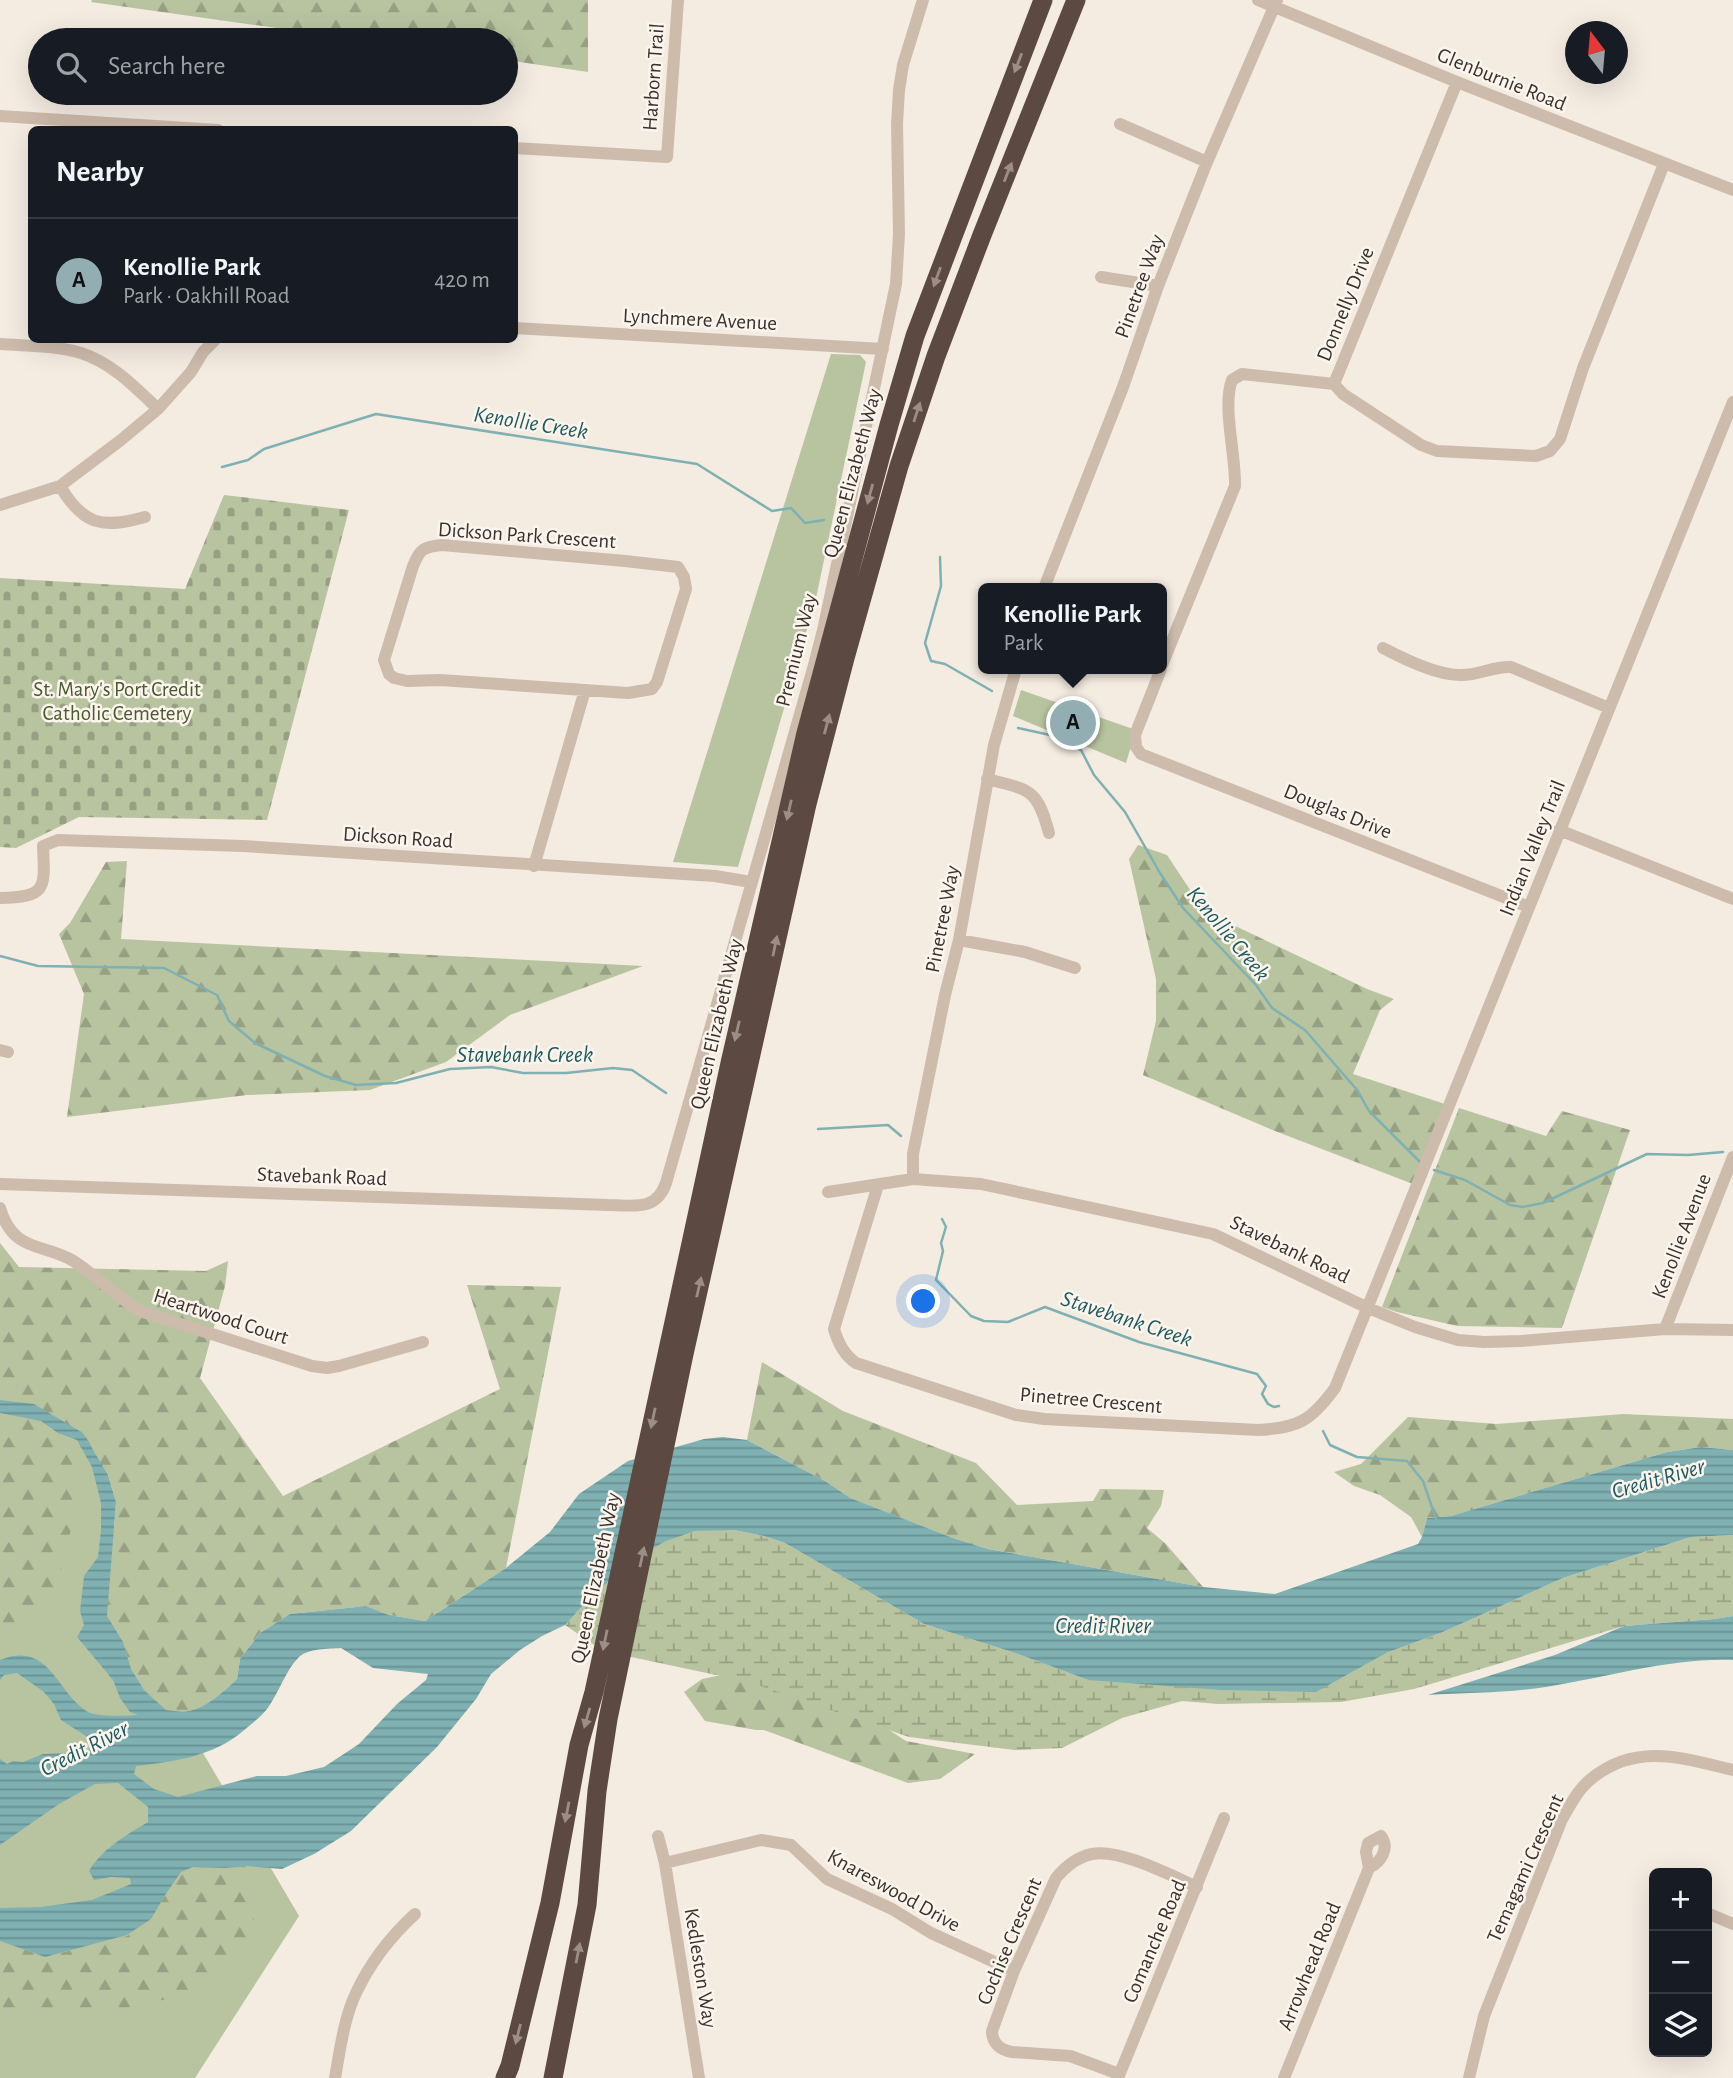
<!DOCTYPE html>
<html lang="en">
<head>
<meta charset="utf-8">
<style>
	:root { --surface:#171b24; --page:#20242c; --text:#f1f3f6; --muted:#9ea1a6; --line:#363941; --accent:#92aeb2 }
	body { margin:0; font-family:"Alegreya Sans",sans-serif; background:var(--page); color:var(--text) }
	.controls { position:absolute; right:21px; bottom:21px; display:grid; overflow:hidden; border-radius:10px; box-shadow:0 7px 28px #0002 }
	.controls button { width:63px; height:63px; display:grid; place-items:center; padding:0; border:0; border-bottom:2px solid var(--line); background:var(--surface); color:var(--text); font:35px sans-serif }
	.compass { position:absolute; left:1565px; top:21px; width:63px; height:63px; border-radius:50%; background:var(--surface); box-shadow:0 7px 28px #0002; rotate:344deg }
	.you { position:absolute; left:924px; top:1302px; width:24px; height:24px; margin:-18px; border:5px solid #fff; border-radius:50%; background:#1a73e8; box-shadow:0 0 0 10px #1a73e833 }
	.badge { display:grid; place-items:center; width:46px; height:46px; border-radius:50%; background:var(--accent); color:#111; font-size:23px; font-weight:700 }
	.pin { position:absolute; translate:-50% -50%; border:4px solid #fff; box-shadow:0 2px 7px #0006 }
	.popup { position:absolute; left:978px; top:583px; width:189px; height:91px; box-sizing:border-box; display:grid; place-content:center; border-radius:10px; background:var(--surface); filter:drop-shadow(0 2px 5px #0005); font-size:23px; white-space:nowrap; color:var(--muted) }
	.popup b { font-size:26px; color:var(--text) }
	.popup::after { content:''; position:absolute; left:50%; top:100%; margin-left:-14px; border:14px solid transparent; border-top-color:var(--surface) }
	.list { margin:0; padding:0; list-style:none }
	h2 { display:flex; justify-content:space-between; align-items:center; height:91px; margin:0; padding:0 28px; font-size:30px }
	h2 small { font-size:23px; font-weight:400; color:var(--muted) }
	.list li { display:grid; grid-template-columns:46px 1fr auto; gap:21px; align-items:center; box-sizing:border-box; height:126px; padding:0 28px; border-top:2px solid var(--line) }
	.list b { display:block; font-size:26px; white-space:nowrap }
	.list p { margin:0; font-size:23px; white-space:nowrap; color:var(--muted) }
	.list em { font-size:23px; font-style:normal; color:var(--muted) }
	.icon { flex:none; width:38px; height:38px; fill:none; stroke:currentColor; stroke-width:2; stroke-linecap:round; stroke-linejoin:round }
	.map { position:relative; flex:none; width:1733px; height:2078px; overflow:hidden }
	.search { position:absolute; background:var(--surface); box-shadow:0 7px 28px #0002; left:28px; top:28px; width:490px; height:77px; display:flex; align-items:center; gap:18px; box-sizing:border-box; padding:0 24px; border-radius:38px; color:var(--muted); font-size:26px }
	.panel { position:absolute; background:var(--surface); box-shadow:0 7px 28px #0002; left:28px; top:126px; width:490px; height:217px; border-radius:10px }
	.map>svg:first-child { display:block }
</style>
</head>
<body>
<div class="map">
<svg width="1733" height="2078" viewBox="0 0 1733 2078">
	<defs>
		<pattern id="forest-firs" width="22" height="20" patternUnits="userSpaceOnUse" patternTransform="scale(1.75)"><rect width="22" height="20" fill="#b8c4a0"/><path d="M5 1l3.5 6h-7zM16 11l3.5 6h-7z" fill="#97a083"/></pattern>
		<pattern id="wetland-marsh" width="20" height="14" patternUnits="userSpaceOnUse" patternTransform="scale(1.75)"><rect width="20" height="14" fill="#b8c4a0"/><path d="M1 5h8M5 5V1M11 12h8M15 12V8" fill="none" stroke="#97a083"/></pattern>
		<pattern id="cemetery-stones" width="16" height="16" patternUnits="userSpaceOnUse" patternTransform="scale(1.75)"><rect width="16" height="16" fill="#b8c4a0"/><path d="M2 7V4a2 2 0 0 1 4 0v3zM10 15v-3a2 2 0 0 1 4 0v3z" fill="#97a083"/></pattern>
		<pattern id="water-rules" width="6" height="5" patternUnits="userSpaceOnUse" patternTransform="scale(1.75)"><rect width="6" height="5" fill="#7fb0b2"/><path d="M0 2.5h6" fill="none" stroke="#699091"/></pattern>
	</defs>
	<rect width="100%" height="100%" fill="#f4ebe1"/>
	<path fill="#b8c4a0" d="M831,354L860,355L866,362L816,598L738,867L673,862Z
		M1021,690L1136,730L1126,763L1013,716Z
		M0,1302L87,1438L153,1668L299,1916L195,2078H0Z"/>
	<path fill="url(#forest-firs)" d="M92,0H588V72L506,60V40H362L91,2Z
		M1138,845L1167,855L1204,911L1367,989L1394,999L1380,1010L1353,1074L1445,1104L1413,1184L1275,1131L1143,1075L1156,1021V979L1129,859Z
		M127,861L121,939L643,966L510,1015L446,1062L370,1090L247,1095L67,1117L84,994L59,934L70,923L106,862Z
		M1459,1108L1546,1136L1562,1111L1630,1130L1562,1328L1457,1326L1397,1312L1382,1307Z
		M0,1243L19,1267L206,1271L228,1261L225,1286L200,1378L283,1496L500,1389L467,1285L561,1287L506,1568L425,1621L389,1615L366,1606L290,1614L260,1633L240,1659L237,1679C224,1691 208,1707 190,1711C183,1712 174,1711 166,1710L144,1690L131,1669L123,1642L107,1616L116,1502L108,1475L80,1462V1493L60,1574L57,1607L14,1623L0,1632Z
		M762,1362L843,1411L976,1463L1017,1505L1093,1501L1100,1489L1164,1490L1161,1506L1147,1528L1166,1544L1203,1587L988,1549L953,1538L849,1498L825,1481L747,1440Z
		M1623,1414L1733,1419V1450L1701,1447L1667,1452L1451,1516L1427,1518L1422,1537L1411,1517L1380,1495L1354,1486L1334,1472L1361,1464L1408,1417L1496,1424Z
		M726,1674L860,1711L906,1741L975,1754L940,1779L908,1783L764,1730H756L705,1721L684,1692L702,1679Z
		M246,1866L256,1932L192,1993L103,2014L0,2015V1941L45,1957L127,1936L151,1919L167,1892L181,1872L193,1867L225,1868Z"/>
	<path fill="url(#wetland-marsh)" d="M734,1530L764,1536L785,1543L924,1624L1015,1653L1088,1680L1386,1653L1443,1632L1563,1578L1691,1537L1733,1535V1616L1714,1619L1624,1626L1414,1689L1341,1702L1218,1704L1182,1701L1122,1718L1062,1748L1015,1750L909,1737L749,1682L603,1651L565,1625C600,1588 642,1540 695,1531C708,1529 721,1530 734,1530Z"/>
	<path fill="url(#cemetery-stones)" d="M224,495L349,510L267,820L79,817L16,848L0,847V578L185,589Z"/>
	<path fill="url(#water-rules)" fill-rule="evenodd" d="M0,1400L34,1404L83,1433L108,1475L116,1502L107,1616L123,1642L131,1669L144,1690L166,1710C174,1711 183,1712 189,1711C208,1707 224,1691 237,1679L240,1659L260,1633L290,1614L366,1606L389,1615L425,1621L506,1568L550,1532L579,1494L628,1461L704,1439L723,1437L747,1440L825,1481L850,1498L953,1538L988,1549L1203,1587L1275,1594L1418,1544L1422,1537L1427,1518L1451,1516L1667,1452L1701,1447L1733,1450V1535L1691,1537L1563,1578L1443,1632L1386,1653L1316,1692L1221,1690L1088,1680L1015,1653L924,1624L785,1543L764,1536L734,1530L695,1531L666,1541L635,1558L591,1597L565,1625L542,1636L520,1650L491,1674L476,1699L437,1747L351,1831L314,1854L282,1869L246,1866L225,1868L193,1867L181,1872L167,1892L151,1919L127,1935L45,1957L0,1941V1908L40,1907L92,1900L131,1884L130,1878L111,1877L94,1880L89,1871C102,1849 126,1835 148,1822V1807L118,1783L95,1784L59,1804L0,1845V1759L7,1764L13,1761L23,1762L43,1754L69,1753L103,1747L61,1720L54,1704L44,1692L17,1673L4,1675L0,1680V1660C50,1640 56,1693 88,1712C98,1717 126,1716 138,1715L130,1712L120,1698L113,1680L77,1637L84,1625L80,1611L84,1576L98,1557L101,1530V1503L92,1467L77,1440L58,1433L41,1421L0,1413ZM341,1648L373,1668L428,1674L426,1680L397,1704L359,1744L324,1767L286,1776H257L178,1797L154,1789L134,1774L136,1766C173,1762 214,1756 243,1731C251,1724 261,1717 267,1709C279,1693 285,1671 299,1657C309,1648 328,1649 341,1648Z
		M1733,1616V1660C1669,1658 1609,1677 1546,1687C1508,1693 1467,1693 1428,1695L1555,1655L1624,1626L1714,1619Z"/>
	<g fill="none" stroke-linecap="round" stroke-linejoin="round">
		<path stroke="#7fb0b2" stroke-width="2.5" d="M222,467L248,460L264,449L376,414L697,464L772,511L791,508L805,523L824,520
			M940,557L941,586L925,643L931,661L945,664L992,691
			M1018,728L1050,735L1081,750L1094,775L1125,812L1160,873L1183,908L1256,985L1272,1008L1305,1030L1357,1090L1369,1111L1421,1163
			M0,956L38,966L164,968L217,995L229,1021L255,1043L325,1076L356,1085L396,1083L450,1069L491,1067L523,1073H566L613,1068L632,1070L666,1093
			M818,1129L888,1125L901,1136
			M1434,1170L1465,1180L1510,1205L1523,1207L1543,1203L1647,1154L1688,1155L1723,1152
			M942,1219L946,1227L941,1243L943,1251L936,1280L971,1316L984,1321L1008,1322L1045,1307L1139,1342L1257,1374L1266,1386L1262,1394L1268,1404L1274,1407L1279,1406
			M1323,1431L1330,1445L1357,1457L1407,1461L1423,1481L1436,1519"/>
		<path stroke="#cdbbac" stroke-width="12" d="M1258,0L1457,82L1733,190
			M1457,82L1334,384L1343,394L1421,445L1437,451L1536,456L1550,451L1560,439L1583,368L1664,164
			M0,116L218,130
			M1120,124L1207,162
			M514,148L667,157L678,0
			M1101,277L1158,286
			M514,328L883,349
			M0,344C26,346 55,345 81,353C112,363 135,387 158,409
			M60,486C83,525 102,529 145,517
			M0,505L60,486L121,440L158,409L191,372L203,352L215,340
			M442,545L625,561L678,567L684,577L686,589L657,682L652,689L628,693L440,680L407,681L394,678L389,674L384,660L413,566C420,549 423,547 442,545Z
			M1044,588L1123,387L1158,286L1207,162L1277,0
			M1383,648C1404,659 1438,676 1462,675C1479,675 1494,666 1511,667L1609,708
			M1162,665L1235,486C1236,456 1222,406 1232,380L1242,374L1334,384
			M1161,669L1135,735L1136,747L1141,754L1529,907
			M987,779C1030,790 1037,788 1049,833
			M1559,830L1733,899
			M534,866L585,690
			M0,898C47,897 45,889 43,846L58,840L243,846L715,876L751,882
			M959,940L1025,952L1075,968
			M0,1050L8,1052
			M913,1179V1154L945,995L959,940L994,745L1016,669
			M0,1184L608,1205C633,1205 656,1212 666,1183L814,665L824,626L896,284L899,234L897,124L899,90L903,65L923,0
			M878,1185L834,1329C838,1343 844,1355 856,1363L1016,1415L1044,1419L1258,1430C1298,1428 1311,1421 1335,1388L1733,402
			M828,1192L913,1179L981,1184L1213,1234L1368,1308L1415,1327L1458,1340L1484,1342L1521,1341L1665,1329L1733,1330
			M0,1208C13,1254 46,1243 75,1262C98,1277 117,1297 140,1311L312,1366L327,1368L339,1366L423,1342
			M1665,1329L1733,1157
			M658,1836L665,1863L699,2078
			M665,1863L761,1840L791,1845L827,1879L892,1909L931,1933L1014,1971
			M1707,1913L1733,1924
			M1119,2074L1070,2056L1012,2052C1001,2050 992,2044 992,2031L1014,1971L1056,1878C1066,1866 1077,1857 1092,1854C1119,1848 1172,1876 1197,1887
			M335,2078C340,2050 344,2018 356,1993C370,1963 391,1936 415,1914
			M1118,2078L1224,1818
			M1284,2078L1369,1868L1366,1852L1368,1843L1381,1836C1390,1848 1381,1862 1369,1868
			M1469,2078L1484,2016L1562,1819C1570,1806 1578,1789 1591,1779C1636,1742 1683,1758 1733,1770"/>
		<path stroke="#5c4a42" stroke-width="19" d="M505,2078L510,2066L550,1903L579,1745L594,1692L730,1063L806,733L889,425L915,336L1043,0
			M553,2078L587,1905L597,1791L608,1719L684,1354L807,804L845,658L899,466L936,356L982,235L1076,0"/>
	</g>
	<defs><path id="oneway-solid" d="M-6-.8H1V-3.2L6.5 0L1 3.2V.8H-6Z" transform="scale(1.75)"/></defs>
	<g fill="#9c8e87">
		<use href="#oneway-solid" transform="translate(1018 63) rotate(111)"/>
		<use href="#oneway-solid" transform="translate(1008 172) rotate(-68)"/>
		<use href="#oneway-solid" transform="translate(937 277) rotate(110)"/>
		<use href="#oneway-solid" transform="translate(917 412) rotate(-72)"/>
		<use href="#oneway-solid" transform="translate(870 494) rotate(105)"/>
		<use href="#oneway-solid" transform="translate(827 724) rotate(-75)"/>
		<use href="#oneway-solid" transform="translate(789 810) rotate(103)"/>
		<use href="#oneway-solid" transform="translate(775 946) rotate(-78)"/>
		<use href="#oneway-solid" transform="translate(737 1031) rotate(103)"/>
		<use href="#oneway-solid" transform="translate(699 1287) rotate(-77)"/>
		<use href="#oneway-solid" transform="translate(653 1418) rotate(102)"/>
		<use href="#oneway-solid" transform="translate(642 1557) rotate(-78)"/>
		<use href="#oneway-solid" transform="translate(605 1640) rotate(102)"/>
		<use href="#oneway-solid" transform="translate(587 1718) rotate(106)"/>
		<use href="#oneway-solid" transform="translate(567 1812) rotate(101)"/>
		<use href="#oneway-solid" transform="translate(578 1953) rotate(-79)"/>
		<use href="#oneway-solid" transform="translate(518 2034) rotate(104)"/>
	</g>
	<g text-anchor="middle" stroke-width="5" stroke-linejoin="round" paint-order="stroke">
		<g font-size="21" fill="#3b302b" stroke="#fbf5ee">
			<text transform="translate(653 77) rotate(-86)" y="7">Harborn Trail</text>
			<text transform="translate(1502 79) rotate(22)" y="7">Glenburnie Road</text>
			<text transform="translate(1139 286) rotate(-70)" y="7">Pinetree Way</text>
			<text transform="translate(1345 304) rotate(-68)" y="7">Donnelly Drive</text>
			<text transform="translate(700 319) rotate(3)" y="7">Lynchmere Avenue</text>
			<text transform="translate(852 473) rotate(-75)" y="7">Queen Elizabeth Way</text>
			<text transform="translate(527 535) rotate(4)" y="7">Dickson Park Crescent</text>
			<text transform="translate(796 650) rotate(-76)" y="7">Premium Way</text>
			<text transform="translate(1338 811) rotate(22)" y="7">Douglas Drive</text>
			<text transform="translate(398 837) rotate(4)" y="7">Dickson Road</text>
			<text transform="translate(1532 848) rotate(-68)" y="7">Indian Valley Trail</text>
			<text transform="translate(942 919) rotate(-79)" y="7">Pinetree Way</text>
			<text transform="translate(716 1024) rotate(-77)" y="7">Queen Elizabeth Way</text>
			<text transform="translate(322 1176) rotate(2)" y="7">Stavebank Road</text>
			<text transform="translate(1681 1236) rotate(-69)" y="7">Kenollie Avenue</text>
			<text transform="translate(1290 1249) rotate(26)" y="7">Stavebank Road</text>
			<text transform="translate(221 1316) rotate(18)" y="7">Heartwood Court</text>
			<text transform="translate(1091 1400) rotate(5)" y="7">Pinetree Crescent</text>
			<text transform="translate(595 1578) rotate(-78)" y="7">Queen Elizabeth Way</text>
			<text transform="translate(1525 1868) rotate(-66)" y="7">Temagami Crescent</text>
			<text transform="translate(894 1890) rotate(29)" y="7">Knareswood Drive</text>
			<text transform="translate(1009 1941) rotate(-67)" y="7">Cochise Crescent</text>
			<text transform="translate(1154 1941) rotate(-67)" y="7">Comanche Road</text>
			<text transform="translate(1309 1966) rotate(-68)" y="7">Arrowhead Road</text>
			<text transform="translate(701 1968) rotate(81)" y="7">Kedleston Way</text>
		</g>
		<g font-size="21" fill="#4a5a2e" stroke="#fbf5ee">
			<text x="117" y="696">St. Mary's Port Credit<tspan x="117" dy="24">Catholic Cemetery</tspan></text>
		</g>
		<g font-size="23" font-style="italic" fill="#1f5a5e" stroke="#fbf5ee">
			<text transform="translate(531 422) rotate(9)" y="8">Kenollie Creek</text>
			<text transform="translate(1229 933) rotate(50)" y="8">Kenollie Creek</text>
			<text x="525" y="1062">Stavebank Creek</text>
			<text transform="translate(1127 1318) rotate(18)" y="8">Stavebank Creek</text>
			<text transform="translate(1658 1478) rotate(-16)" y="8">Credit River</text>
			<text x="1103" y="1633">Credit River</text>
			<text transform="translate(84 1748) rotate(-27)" y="8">Credit River</text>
		</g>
	</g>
</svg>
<div class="controls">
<button>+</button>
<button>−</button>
<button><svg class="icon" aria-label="layers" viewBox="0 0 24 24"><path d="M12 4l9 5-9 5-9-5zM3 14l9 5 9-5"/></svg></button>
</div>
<svg class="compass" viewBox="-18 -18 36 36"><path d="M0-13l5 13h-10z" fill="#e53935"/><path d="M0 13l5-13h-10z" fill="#9ea1a6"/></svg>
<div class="you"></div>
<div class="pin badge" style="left:1073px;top:723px">A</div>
<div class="popup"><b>Kenollie Park</b>Park</div>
<div class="search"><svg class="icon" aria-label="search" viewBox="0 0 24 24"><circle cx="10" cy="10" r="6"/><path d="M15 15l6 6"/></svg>Search here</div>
<section class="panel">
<h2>Nearby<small></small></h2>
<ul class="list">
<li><span class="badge">A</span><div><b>Kenollie Park</b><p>Park · Oakhill Road</p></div><em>420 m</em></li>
</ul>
</section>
</div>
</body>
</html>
